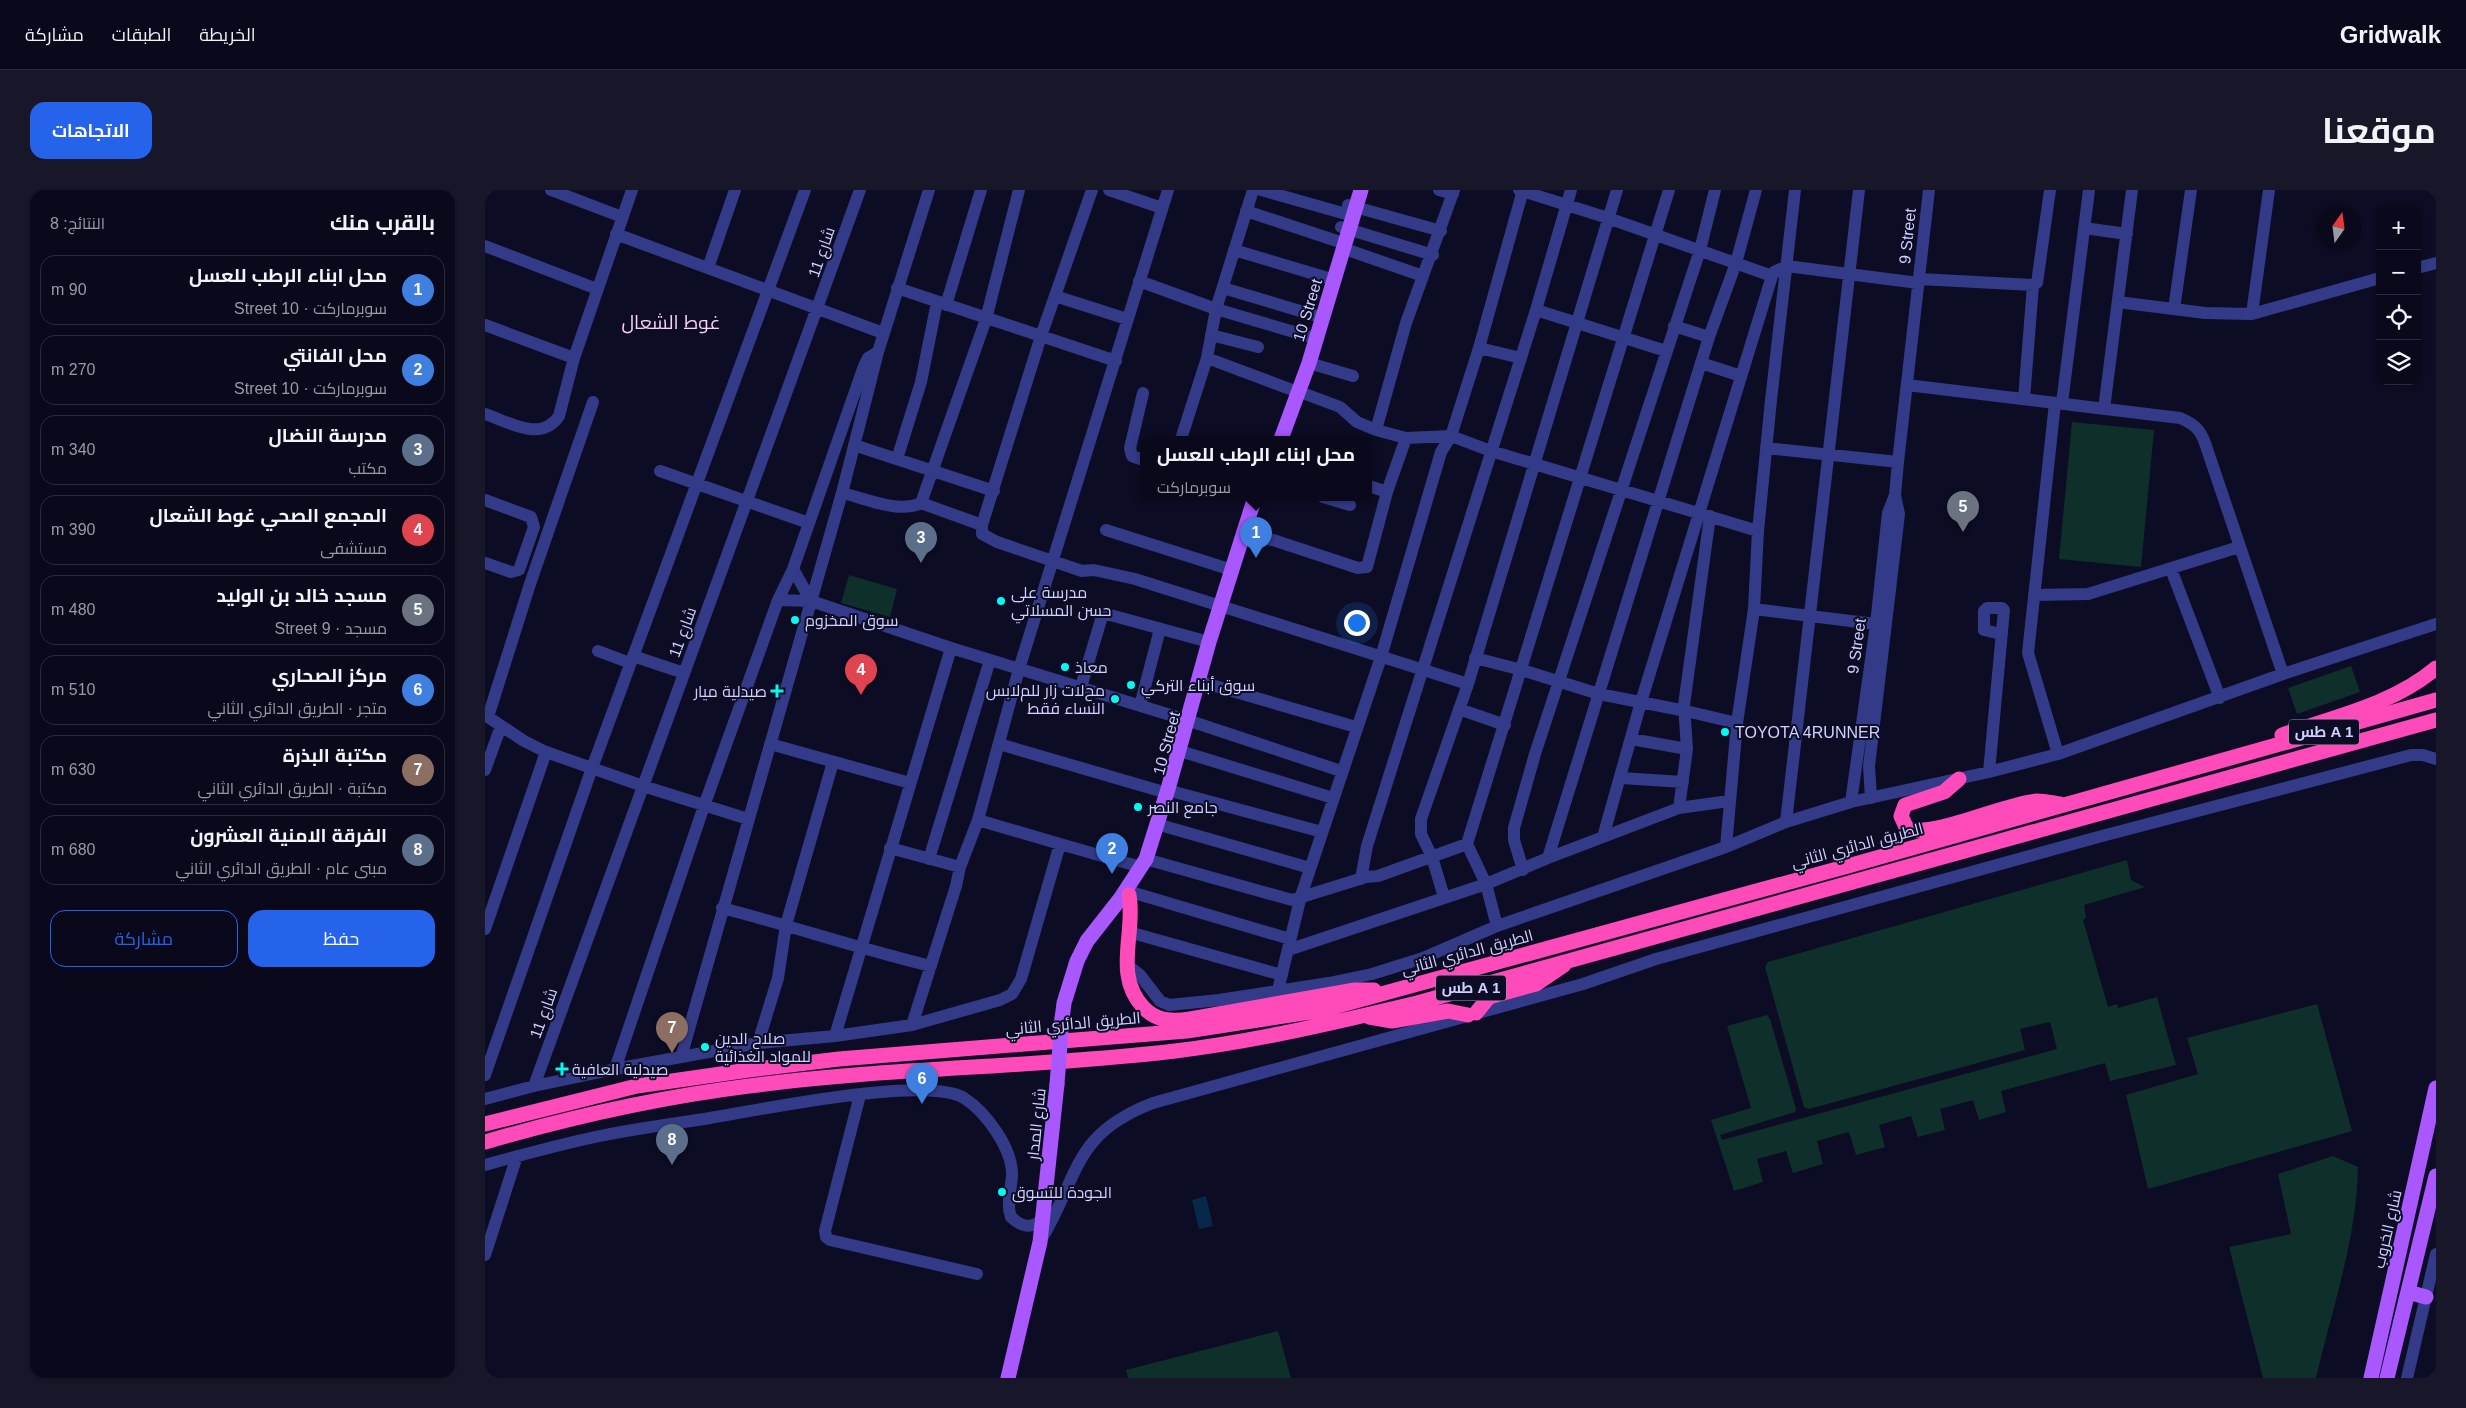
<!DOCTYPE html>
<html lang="ar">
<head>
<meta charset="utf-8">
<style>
	:root { --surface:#0a091c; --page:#181729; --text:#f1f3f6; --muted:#999aa3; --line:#2a2a3b; --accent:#2563eb }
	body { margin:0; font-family:Helvetica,Cairo,sans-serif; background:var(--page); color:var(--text); direction:rtl }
	.controls { position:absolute; right:15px; top:15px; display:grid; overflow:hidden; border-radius:10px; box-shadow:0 1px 4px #0004 }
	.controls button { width:45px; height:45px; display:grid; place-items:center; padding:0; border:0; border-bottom:1px solid var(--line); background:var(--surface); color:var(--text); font:25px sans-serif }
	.compass { position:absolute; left:1831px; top:15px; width:45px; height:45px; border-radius:50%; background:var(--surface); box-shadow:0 1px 4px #0004; rotate:14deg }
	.you { position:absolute; left:871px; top:432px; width:18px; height:18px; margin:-12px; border:4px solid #fff; border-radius:50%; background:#1a73e8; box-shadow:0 0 0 8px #1a73e833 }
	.badge { display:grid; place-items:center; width:32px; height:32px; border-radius:50%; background:var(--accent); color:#fff; font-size:16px; font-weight:700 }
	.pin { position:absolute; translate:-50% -41px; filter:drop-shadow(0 1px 2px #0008) }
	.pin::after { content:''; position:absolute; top:26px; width:18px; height:15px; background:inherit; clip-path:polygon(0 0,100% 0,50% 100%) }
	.popup { position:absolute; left:655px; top:246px; width:232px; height:65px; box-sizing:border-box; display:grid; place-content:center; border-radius:10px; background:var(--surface); filter:drop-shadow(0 1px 4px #0005); font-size:16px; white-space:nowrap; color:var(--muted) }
	.popup b { font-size:19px; color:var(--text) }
	.popup::after { content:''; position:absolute; left:50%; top:100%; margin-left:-10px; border:10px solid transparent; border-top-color:var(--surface) }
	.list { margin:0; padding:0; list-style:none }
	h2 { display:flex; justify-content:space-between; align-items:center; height:65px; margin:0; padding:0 20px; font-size:21px }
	h2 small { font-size:16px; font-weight:400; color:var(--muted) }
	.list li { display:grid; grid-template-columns:32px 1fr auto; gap:15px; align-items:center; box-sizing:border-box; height:70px; margin:0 10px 10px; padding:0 10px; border:1px solid var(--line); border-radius:15px }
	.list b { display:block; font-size:19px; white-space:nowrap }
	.list p { margin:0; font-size:16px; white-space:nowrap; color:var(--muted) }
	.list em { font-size:16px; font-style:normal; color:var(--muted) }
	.actions { display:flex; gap:10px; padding:15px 20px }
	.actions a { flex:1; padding:11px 0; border:1px solid var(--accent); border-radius:15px; text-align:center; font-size:18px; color:var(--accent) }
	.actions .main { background:var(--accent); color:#fff }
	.icon { flex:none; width:28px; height:28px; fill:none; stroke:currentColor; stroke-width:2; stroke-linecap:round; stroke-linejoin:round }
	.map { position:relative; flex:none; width:1951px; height:1188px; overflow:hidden; direction:ltr; border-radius:15px }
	header { display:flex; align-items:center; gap:30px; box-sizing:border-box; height:70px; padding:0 25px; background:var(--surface); border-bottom:1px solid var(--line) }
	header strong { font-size:24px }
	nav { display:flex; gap:28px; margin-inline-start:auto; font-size:18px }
	.intro { display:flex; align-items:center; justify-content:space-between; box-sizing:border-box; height:120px; padding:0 30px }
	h1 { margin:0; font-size:35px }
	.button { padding:12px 22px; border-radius:15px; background:var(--accent); color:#fff; font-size:18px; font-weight:700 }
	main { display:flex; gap:30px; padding:0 30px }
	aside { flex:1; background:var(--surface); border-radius:15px; box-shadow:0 1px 4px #0004 }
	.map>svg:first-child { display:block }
</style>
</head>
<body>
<header>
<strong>Gridwalk</strong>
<nav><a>الخريطة</a><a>الطبقات</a><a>مشاركة</a></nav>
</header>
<div class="intro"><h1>موقعنا</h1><a class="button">الاتجاهات</a></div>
<main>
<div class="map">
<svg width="1951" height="1188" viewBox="0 0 1951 1188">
	<rect width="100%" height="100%" fill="#0d0c25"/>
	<path fill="#0f2f2a" d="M1587,232L1669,240L1656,377L1574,369Z
		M364,385L412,399L405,427L356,413Z
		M1866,476L1875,502L1812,524L1803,498Z
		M1642,670L1646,690L1660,697L1599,715L1601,728L1598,730L1623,817L1632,814L1633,818L1672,807L1691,875L1625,891L1620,873L1516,901L1521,922L1494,930L1488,910L1455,919L1460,940L1433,947L1426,926L1394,935L1400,957L1371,965L1364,942L1332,951L1338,974L1308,983L1301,961L1272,969L1278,992L1249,1001L1226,930L1266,918L1242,836L1282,825L1285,829L1311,919L1310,922L1235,945L1237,950L1572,859L1565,832L1535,839L1540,860L1324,919L1319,917L1280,777L1283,772Z
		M1832,814L1867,941L1663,999L1641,905L1713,884L1702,848Z
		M1848,966L1873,977C1872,1048 1847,1119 1831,1188H1778L1744,1057L1806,1044L1793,984Z
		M793,1141L806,1188H643L641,1180Z"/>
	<path fill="#072849" d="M721,1006L728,1036L714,1039L707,1010Z"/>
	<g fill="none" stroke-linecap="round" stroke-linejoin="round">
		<path stroke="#333b88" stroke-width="12" d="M66,0L137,27
			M607,0L556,146L497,335V344L512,352L597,381L609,380L650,389L983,494
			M624,0L677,18
			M776,0L861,24
			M954,0L968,4
			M1034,0L1123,28L1287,86
			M1374,0L1301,632L1366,612L1504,582L1573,564L1798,484L1951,434
			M863,15L956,41
			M761,21L852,51
			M856,37L948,65
			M1599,38L1642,44
			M131,44L398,143
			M0,56L112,99
			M860,59L938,86
			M749,60L843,88
			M223,78L250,0
			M1932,78L1951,73
			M1434,89L1548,95
			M654,91L731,119L826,147
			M412,98L631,171
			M738,98L832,126
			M570,106L642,129
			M1633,112L1720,123L1767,124L1895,88
			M461,115L496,0
			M1689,119L1706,0
			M1051,120L1181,161
			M1767,124L1784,0
			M0,135L89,168
			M1189,136L1224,147
			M726,145L773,157
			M994,158L1036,168
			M722,168L810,201
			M824,173L868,186
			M1216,173L1256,186
			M1422,195L1695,228C1709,234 1715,239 1720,253L1798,484
			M815,202L855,217L872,232L891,240L921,248L966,246L1006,261L1273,341
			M658,203L645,258L647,266L658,270
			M1539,209L1548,95L1552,93L1565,0
			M1570,213L1543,463L1573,564
			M1577,213L1604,0
			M1619,219L1647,0
			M0,224C24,232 56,253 74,226L89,168L147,0
			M891,240L921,133L969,0
			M696,249L722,168L731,119L768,0
			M369,255L509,301
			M1281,258L1413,272
			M412,269L436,192L452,112
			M175,281L324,333
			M884,296L902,302
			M357,303C380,308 413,324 436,313L497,335
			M838,307L865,315
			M0,310L46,327L49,337L34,380L26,382L0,373
			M436,313L501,129L534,0
			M621,340L747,380
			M757,346L788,350L873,378L882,377L902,302L921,248
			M308,379L326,411
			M1686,379L1735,508
			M1549,405L1603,404L1754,357
			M293,410L326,411L466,458L705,531L856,581
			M1269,419L1398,435
			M113,461L145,473
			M148,466L199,483
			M990,468L1037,480L1114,504L1201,521L1252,533
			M716,492L871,537
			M596,497L618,423L724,452
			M655,516L675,439
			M974,519L1020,535
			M0,525L39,551L61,562L158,596L263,629
			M3,527L45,394L108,212
			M1146,549L1202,559
			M285,554L425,593
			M514,554L682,603
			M695,561L848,608
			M0,580L16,536
			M1504,582L1519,420L1517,418H1502L1499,421V440L1516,444
			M1136,588L1198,592
			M686,601L837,642
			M1386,608L1384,576L1414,324L1410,305L1413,272L1444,0
			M1366,612L1391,434L1403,323L1410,305
			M1194,618L1202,559L1199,515L1225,326
			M493,630L575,654
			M675,635L825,678
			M1118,647L1156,512L1287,86L1289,82L1302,76L1433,93
			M1241,657L1252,533L1269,419L1273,341L1286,210L1310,0
			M405,658L475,677
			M1063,668L1224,147L1251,73L1271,0
			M444,669L505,470
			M664,670L807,710L881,687L893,686L982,654
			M1038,680L1029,650V638L1050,564L1215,60L1230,0
			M876,689L882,656L1051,120L1086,0
			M646,702L805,749
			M959,707L947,667L936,644V629L983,494L1132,0
			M237,718C307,736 375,759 446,776
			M1012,736L1001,694L982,654L1184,0
			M0,739L61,562
			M644,742L797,785
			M803,760L1001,694L1063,668L1194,618L1244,611
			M641,774L655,785L675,811L684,815L734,810L844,793L887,784L938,768L1012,736L1241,657L1301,632
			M793,800L816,706L896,467L956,262L966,246L994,158L1038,0
			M427,835L471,696L475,677L493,630L534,479L683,0
			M350,846L466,458
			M273,853L293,788L301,735L348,572
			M196,867L357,303L393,162L444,0
			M130,879L219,616L293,410L308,379L379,176L383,168L393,162
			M0,885L107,578L320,0
			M49,896L375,0
			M375,905L340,1041L341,1047L345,1050L492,1084
			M0,909L49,896L130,879L273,853L350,846L427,835L515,810L527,804L536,789L575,654L656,677
			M0,975C36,965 73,955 110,947C148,939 187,934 225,928C274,920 441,885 479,908C501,922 528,959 527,986C526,1000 521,1014 526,1027C537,1037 545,1039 557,1030
			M556,1050C595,985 587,944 668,913L1098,794L1171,769L1617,646L1926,565H1938L1951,569
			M0,1065L32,966
			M1922,1188L1951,1064"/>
		<path stroke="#a957ff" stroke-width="15" d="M796,249L824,173L876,0
			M577,829L579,813L592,771L602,751L635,709L661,669L683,599L724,452L770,307
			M1923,1102L1941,1107
			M523,1188L555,1052L572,894
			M1886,1188L1951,898
			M1902,1188L1951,986"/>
		<path stroke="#ff4bba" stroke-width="15" d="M1797,545C1849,527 1909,514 1951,478
			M1474,589L1459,602L1420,615L1416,626L1422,639C1452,647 1518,614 1552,611C1560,611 1568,613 1575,614
			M644,705C651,743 628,784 658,817C671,831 687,832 705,829L870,800H889
			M991,823L1004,807L1051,794L1079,775
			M884,827L907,831L963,821L983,825
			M0,934L152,896L264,880L354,869L702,841L838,820L1363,676L1951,510
			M0,952C86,927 176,907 264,896C406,877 549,878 690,861C772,851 852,832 932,813L1951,530"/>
		<path stroke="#a957ff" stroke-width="15" d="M572,894L577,829"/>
	</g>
	<g fill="#00fbf2" stroke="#0d0c25" stroke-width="2">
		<circle cx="516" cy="411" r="5"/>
		<circle cx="310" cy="430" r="5"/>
		<circle cx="580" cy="477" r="5"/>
		<circle cx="646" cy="495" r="5"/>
		<path d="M289.5 493.5h5v5h5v5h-5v5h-5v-5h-5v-5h5z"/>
		<circle cx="630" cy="509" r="5"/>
		<circle cx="1240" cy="542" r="5"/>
		<circle cx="653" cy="617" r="5"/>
		<circle cx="220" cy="857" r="5"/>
		<path d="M74.5 871.5h5v5h5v5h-5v5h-5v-5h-5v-5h5z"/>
		<circle cx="517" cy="1002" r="5"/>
	</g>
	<g text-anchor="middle" stroke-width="4" stroke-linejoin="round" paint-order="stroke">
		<g fill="#0d0c25" stroke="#9696be" stroke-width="1">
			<rect x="1804" y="529.5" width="70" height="25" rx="4"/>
			<rect x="951" y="785.5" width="70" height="25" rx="4"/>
		</g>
		<g font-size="15" font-weight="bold" fill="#d0d1ff">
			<text x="1839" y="547">طس A 1</text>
			<text x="986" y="803">طس A 1</text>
		</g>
		<g font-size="16" fill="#d0d1ff" stroke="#0d0c25">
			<text transform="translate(1422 46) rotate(-84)" y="6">9 Street</text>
			<text transform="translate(336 62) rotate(-71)" y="6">شارع 11</text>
			<text transform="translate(822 120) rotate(-73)" y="6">10 Street</text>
			<text transform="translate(197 442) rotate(-70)" y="6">شارع 11</text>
			<text transform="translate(1371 456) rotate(-82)" y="6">9 Street</text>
			<text transform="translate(681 553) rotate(-75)" y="6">10 Street</text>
			<text transform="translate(1372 655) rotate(-15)" y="6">الطريق الدائري الثاني</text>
			<text transform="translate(982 762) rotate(-15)" y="6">الطريق الدائري الثاني</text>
			<text transform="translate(58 823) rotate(-70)" y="6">شارع 11</text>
			<text transform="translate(588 833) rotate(-5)" y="6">الطريق الدائري الثاني</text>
			<text transform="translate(551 934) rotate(-84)" y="6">شارع المدار</text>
			<text transform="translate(1902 1039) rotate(-77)" y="6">شارع الخروب</text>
		</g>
		<g font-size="16" fill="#d0d1ff" stroke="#0d0c25" text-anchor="start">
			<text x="526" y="408">مدرسة على<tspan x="526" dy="18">حسن المسلاتي</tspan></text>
			<text x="320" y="436">سوق المخزوم</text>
			<text x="590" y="483">معاذ</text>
			<text x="656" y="501">سوق أبناء التركي</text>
			<text x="620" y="506" text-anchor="end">محﻻت زار للمﻻبس<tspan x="620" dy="18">النساء فقط</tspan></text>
			<text x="282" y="507" text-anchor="end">صيدلية ميار</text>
			<text x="1250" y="548">TOYOTA 4RUNNER</text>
			<text x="663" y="623">جامع النصر</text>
			<text x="230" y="854">صلاح الدين<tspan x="230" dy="18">للمواد الغذائية</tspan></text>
			<text x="87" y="885">صيدلية العافية</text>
			<text x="527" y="1008">الجودة للتسوق</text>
		</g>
		<g font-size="19" fill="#ffd2f5" stroke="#0d0c25">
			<text x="186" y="139">غوط الشعال</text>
		</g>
	</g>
</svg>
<div class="controls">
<button>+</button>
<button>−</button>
<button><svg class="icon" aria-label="locate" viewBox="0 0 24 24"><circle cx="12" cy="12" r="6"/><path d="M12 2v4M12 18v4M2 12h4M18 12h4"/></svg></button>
<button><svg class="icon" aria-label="layers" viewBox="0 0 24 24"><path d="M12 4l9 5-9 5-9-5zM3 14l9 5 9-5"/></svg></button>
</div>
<svg class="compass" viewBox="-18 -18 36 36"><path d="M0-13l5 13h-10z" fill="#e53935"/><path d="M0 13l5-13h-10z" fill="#999aa3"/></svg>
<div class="you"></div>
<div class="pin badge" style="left:771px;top:368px;background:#3f7fe0">1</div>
<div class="popup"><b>محل ابناء الرطب للعسل</b>سوبرماركت</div>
<div class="pin badge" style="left:627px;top:684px;background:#3f7fe0">2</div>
<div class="pin badge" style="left:436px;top:373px;background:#5c6f8a">3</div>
<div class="pin badge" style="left:376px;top:505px;background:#e0444e">4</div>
<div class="pin badge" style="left:1478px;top:342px;background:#6b7280">5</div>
<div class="pin badge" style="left:437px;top:914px;background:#3f7fe0">6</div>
<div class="pin badge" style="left:187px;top:863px;background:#8d6e63">7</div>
<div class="pin badge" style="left:187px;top:975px;background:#5c6f8a">8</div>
</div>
<aside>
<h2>بالقرب منك<small>النتائج: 8</small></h2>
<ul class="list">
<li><span class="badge" style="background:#3f7fe0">1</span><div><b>محل ابناء الرطب للعسل</b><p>سوبرماركت · 10 Street</p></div><em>90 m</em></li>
<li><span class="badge" style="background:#3f7fe0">2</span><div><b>محل الفانتي</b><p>سوبرماركت · 10 Street</p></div><em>270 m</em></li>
<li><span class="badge" style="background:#5c6f8a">3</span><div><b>مدرسة النضال</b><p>مكتب</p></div><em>340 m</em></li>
<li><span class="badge" style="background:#e0444e">4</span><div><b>المجمع الصحي غوط الشعال</b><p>مستشفى</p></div><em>390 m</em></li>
<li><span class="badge" style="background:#6b7280">5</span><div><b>مسجد خالد بن الوليد</b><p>مسجد · 9 Street</p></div><em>480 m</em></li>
<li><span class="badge" style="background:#3f7fe0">6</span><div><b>مركز الصحاري</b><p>متجر · الطريق الدائري الثاني</p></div><em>510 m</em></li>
<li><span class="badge" style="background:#8d6e63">7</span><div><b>مكتبة البذرة</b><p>مكتبة · الطريق الدائري الثاني</p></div><em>630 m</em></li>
<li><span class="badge" style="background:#5c6f8a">8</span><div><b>الفرقة الامنية العشرون</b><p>مبنى عام · الطريق الدائري الثاني</p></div><em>680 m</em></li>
</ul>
<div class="actions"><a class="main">حفظ</a><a>مشاركة</a></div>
</aside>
</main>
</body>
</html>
